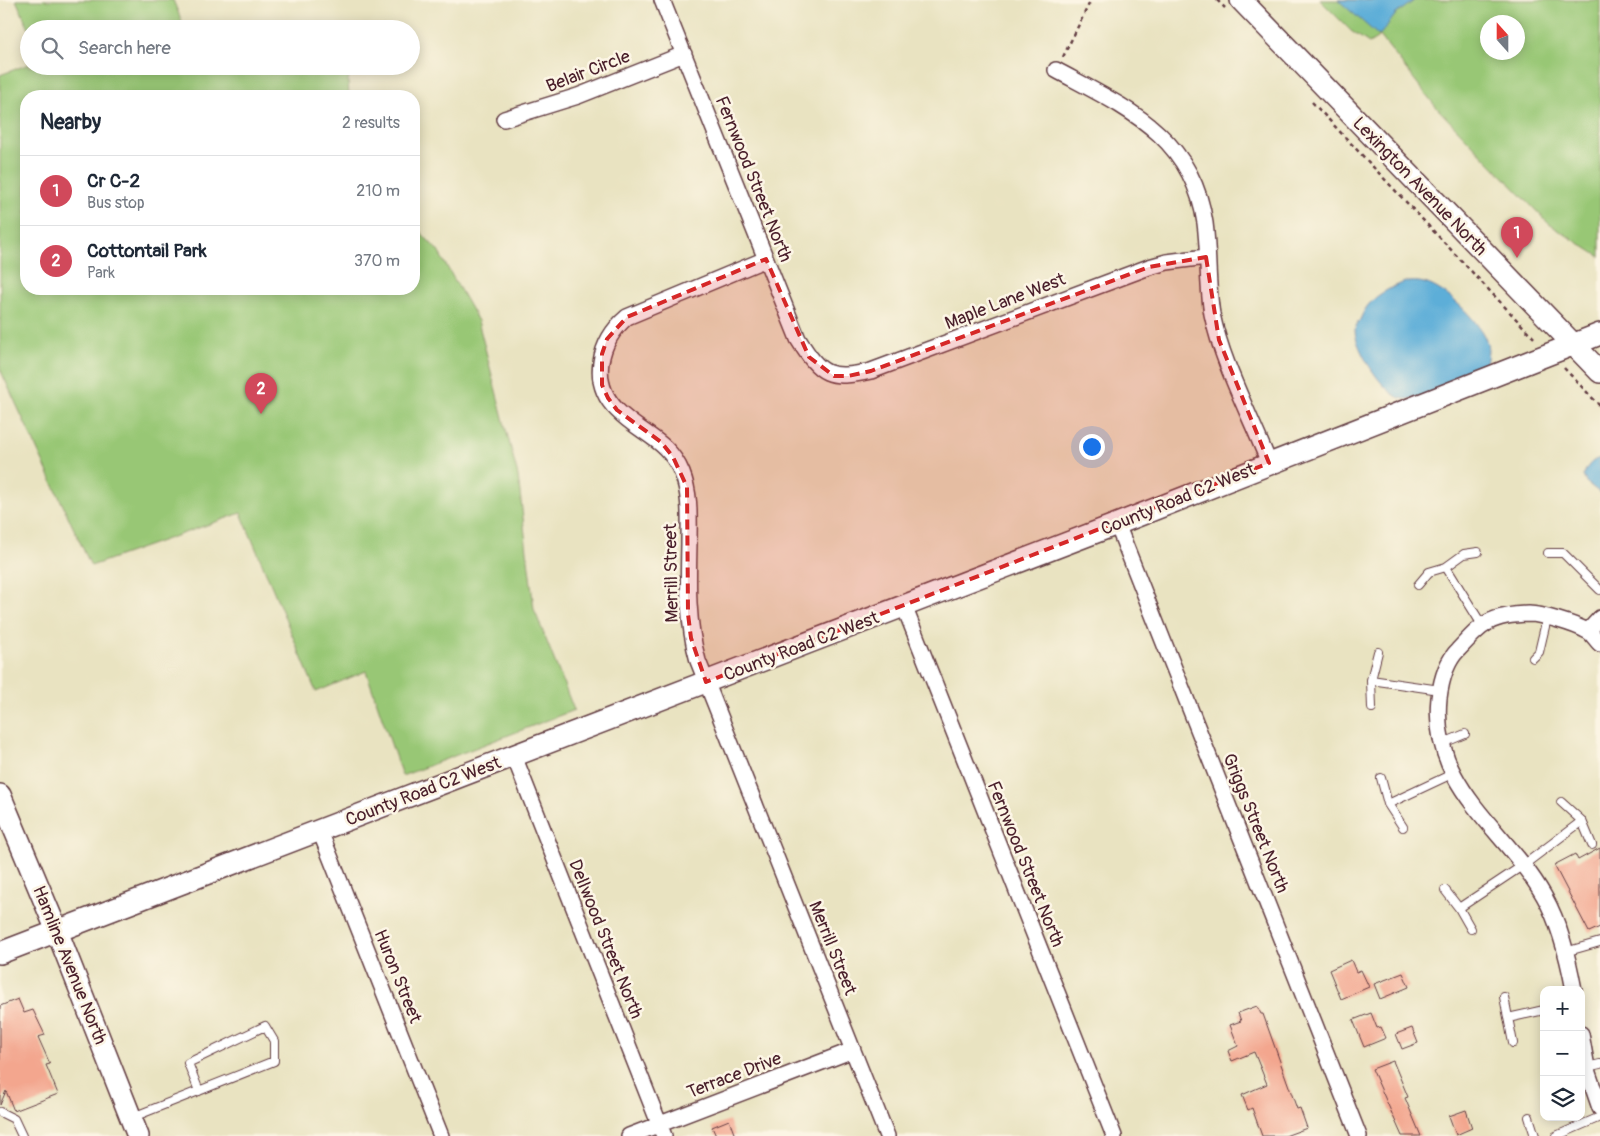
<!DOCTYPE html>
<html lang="en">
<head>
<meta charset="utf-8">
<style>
	:root { --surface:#fff; --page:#f2f2f3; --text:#1f2937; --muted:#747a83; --line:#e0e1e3; --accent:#d1495b }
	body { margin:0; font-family:Pangolin,sans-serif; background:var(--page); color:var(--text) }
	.controls { position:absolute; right:15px; bottom:15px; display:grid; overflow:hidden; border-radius:10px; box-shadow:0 2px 12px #0003 }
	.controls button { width:45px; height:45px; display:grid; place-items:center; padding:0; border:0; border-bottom:1px solid var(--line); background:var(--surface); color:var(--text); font:25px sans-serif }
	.compass { position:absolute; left:1480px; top:15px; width:45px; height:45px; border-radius:50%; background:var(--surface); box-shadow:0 2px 12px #0003; rotate:339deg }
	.you { position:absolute; left:1091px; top:446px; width:18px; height:18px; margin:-12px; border:4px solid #fff; border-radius:50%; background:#1a73e8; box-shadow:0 0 0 8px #1a73e833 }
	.badge { display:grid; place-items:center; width:32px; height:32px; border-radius:50%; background:var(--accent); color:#fff; font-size:16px; font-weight:700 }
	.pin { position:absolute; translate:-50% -41px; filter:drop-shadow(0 1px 2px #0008) }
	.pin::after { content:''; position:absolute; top:26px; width:18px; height:15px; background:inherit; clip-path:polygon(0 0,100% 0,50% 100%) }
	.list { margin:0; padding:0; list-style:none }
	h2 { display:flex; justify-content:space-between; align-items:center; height:65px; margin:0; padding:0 20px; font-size:21px }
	h2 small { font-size:16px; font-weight:400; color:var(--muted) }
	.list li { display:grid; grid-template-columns:32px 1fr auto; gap:15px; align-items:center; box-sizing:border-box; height:70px; padding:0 20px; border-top:1px solid var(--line) }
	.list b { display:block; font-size:19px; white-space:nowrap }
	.list p { margin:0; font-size:16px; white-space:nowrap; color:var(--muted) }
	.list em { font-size:16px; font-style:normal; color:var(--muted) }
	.icon { flex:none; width:28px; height:28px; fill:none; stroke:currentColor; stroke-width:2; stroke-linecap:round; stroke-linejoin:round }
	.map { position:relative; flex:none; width:1600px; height:1136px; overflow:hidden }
	.search { position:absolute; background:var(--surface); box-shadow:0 2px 12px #0003; left:20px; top:20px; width:400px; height:55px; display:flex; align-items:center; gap:12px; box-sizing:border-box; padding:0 18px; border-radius:28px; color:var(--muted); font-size:19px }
	.panel { position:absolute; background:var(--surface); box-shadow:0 2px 12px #0003; left:20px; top:90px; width:400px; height:205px; border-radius:20px }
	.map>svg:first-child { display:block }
</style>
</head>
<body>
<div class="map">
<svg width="1600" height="1136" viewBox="0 0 1600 1136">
	<rect width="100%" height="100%" fill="#fcf5e5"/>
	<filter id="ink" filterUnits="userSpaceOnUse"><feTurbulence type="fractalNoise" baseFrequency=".02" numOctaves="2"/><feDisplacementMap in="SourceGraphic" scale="10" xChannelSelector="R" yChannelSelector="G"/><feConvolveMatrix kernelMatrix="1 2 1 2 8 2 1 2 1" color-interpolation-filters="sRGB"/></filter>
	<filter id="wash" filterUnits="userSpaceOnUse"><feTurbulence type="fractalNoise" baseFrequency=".0096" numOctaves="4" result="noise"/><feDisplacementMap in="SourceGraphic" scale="20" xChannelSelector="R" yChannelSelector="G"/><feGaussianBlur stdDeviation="1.12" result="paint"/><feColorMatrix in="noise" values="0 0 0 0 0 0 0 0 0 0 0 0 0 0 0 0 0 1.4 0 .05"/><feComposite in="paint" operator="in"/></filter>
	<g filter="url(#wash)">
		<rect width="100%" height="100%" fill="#e9e3c1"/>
		<path fill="#98c775" stroke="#717350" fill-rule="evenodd" d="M16,0H173L185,29H29Z
			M1320,0H1600V257L1549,224L1436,107L1380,36L1369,43L1351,31ZM1488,22H1518V52H1488Z
			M29,64V66H202L204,71L223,66H353L348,80L349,96H26V289H414V225L438,251L478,321L518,476L534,609L574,710L402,776L366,671L316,692L241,513L91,566L0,369V75Z"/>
		<path fill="#5daed8" stroke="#546682" d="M1338,0H1415L1396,14L1379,36Z
			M1405,282C1411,282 1418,281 1424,283C1446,288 1488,327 1488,350C1488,358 1485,366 1484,373C1459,384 1432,400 1404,399C1385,397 1355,349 1355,330C1355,327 1358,322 1360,320C1368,298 1385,290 1405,282Z
			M1600,458V493L1586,482L1583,476C1587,467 1590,461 1600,458Z"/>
		<g id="blocks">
			<path fill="#f3a68e" d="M1600,848V927L1589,932L1554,865L1575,854L1578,860Z
				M1351,960L1356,972L1361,970L1369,987L1341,999L1329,970Z
				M1403,973L1409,987L1380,999L1374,984Z
				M18,999L24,1013L33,1010L45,1035L38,1037L50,1064L46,1065L58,1094L14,1111L6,1091L0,1105V1006Z
				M1257,1006L1261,1014H1263L1297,1109L1300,1108L1307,1128L1285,1136H1262L1252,1108L1248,1110L1242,1095L1267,1084L1254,1052L1232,1061L1228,1051L1238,1046L1230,1025L1241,1021L1238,1013Z
				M1371,1013L1377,1028L1381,1027L1386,1038L1364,1047L1353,1020Z
				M1412,1028L1418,1043L1402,1049L1396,1034Z
				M1393,1061L1408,1097L1405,1098L1421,1136H1402L1372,1069Z
				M1466,1110L1472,1128L1456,1135L1449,1116Z
				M729,1120L735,1136H716L712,1127Z"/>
		</g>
	</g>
	<g filter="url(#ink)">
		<use href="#blocks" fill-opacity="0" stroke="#623c42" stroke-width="1"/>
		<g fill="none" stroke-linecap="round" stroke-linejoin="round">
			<g stroke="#623c42" stroke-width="10">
				<path id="lane" d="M1548,553H1563L1600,590
					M1446,567L1482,625
					M1418,585L1429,572L1446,567L1464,554L1478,552
					M1533,658L1539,652L1547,618
					M1371,680L1440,690
					M1372,708L1371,680L1378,652
					M1441,744L1465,734
					M1381,778L1388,804L1403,827
					M1561,802L1582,821L1592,845
					M1388,804L1452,774
					M1445,890L1459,908L1471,929
					M1459,908L1525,864L1582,821
					M1565,952L1600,942
					M1504,997L1513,1043
					M1508,1018L1544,1010
					M1587,1067L1600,1064
					M0,1112L14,1119L22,1136
					M133,1117L274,1061V1041L265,1026L188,1063L199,1091
					M1529,1117L1535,1136
					M1556,1136L1600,1117"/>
			</g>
			<g stroke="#623c42" stroke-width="18">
				<path id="street" d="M662,0L798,339C821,376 829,380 871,371L1149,267L1167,262L1206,257
					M1056,70C1126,108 1192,135 1205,223C1209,253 1207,284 1212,314C1222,363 1250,415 1269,463
					M504,119L578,96L684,54
					M766,259L627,317C599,341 589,382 617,410C640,434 668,439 682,473C691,495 689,520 689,544C688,584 687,622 698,661L887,1136
					M1117,524L1359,1136
					M904,606L1114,1136
					M1588,631L1600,618
					M514,756L664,1136
					M320,831L441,1136
					M1574,990C1568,958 1560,924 1544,896C1505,827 1430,788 1439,698C1441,682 1446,662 1458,650C1483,623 1490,615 1529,614C1541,614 1575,624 1587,631C1592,633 1596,640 1600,644
					M1581,1034L1588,1073L1600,1108
					M629,1136L853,1050"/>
			</g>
			<g stroke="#623c42" stroke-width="24">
				<path id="secondary" d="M1241,0L1600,372
					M0,795L57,931L138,1136
					M0,953L1117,524L1600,334"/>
			</g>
			<path stroke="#623c42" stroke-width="2.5" stroke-dasharray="4 4" stroke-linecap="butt" d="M1217,0L1225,8
				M1063,57L1091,0
				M1312,102L1535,339
				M1564,368L1600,406"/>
			<use href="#lane" stroke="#fff" stroke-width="8"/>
			<use href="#street" stroke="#fff" stroke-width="15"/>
			<use href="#secondary" stroke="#fff" stroke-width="21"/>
		</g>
	</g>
	<path fill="#d62828" fill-opacity="0.2" stroke="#d62828" stroke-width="4" stroke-dasharray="10 6" stroke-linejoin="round" d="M1206,257L1219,340L1269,463L706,682L691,638L688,614L687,487L673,457L661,442L617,410L608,398L602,385V354L607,339L627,317L766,259L809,357L834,376H848L871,371L1149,267Z"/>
	<g text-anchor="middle" stroke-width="5" stroke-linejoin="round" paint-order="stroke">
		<g font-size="18" fill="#4a1f2b" stroke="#fcf5e5">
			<text transform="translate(588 71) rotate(-21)" y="6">Belair Circle</text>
			<text transform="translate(754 179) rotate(68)" y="6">Fernwood Street North</text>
			<text transform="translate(1420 186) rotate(46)" y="6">Lexington Avenue North</text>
			<text transform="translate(1005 301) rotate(-21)" y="6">Maple Lane West</text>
			<text transform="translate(1178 499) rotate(-22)" y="6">County Road C2 West</text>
			<text transform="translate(671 573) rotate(-91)" y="6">Merrill Street</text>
			<text transform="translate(801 646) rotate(-21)" y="6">County Road C2 West</text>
			<text transform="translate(423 791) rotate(-21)" y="6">County Road C2 West</text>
			<text transform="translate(1256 823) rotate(68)" y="6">Griggs Street North</text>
			<text transform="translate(1026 864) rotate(68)" y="6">Fernwood Street North</text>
			<text transform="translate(606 939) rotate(68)" y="6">Dellwood Street North</text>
			<text transform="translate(833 948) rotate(68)" y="6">Merrill Street</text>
			<text transform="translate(70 965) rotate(68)" y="6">Hamline Avenue North</text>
			<text transform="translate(398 976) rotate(68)" y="6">Huron Street</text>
			<text transform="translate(734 1075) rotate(-21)" y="6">Terrace Drive</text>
		</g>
	</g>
</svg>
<div class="controls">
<button>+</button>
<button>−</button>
<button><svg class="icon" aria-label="layers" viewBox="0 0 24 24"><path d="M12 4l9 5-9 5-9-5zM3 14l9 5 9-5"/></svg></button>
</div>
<svg class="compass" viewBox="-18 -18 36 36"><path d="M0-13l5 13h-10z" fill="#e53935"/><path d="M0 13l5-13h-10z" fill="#747a83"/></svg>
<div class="you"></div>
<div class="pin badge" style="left:1517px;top:258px">1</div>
<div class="pin badge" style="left:261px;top:414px">2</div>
<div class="search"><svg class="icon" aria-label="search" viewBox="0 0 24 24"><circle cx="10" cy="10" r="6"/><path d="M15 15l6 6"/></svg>Search here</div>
<section class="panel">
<h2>Nearby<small>2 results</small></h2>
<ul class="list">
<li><span class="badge">1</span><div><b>Cr C-2</b><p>Bus stop</p></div><em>210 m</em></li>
<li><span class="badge">2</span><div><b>Cottontail Park</b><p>Park</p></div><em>370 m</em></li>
</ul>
</section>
</div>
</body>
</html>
